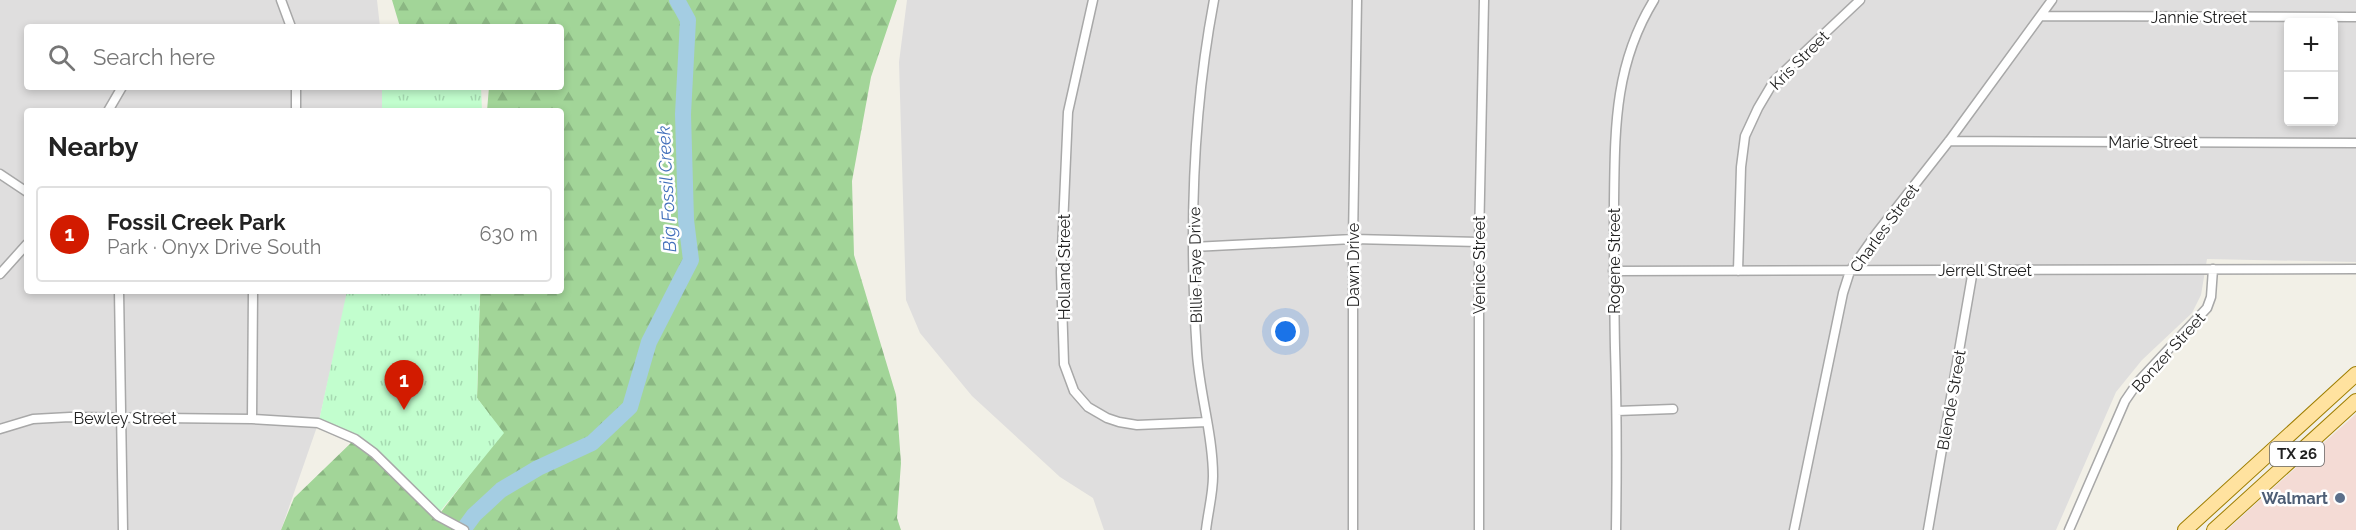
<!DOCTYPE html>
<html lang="en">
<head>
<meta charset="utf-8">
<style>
	:root { --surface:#fff; --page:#f6f6f6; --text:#222; --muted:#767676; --line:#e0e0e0; --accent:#d21b00 }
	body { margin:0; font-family:Raleway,sans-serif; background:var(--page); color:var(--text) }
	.controls { position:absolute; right:18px; top:18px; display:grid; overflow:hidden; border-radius:6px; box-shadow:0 3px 9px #0003 }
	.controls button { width:54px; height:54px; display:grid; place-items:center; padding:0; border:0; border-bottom:2px solid var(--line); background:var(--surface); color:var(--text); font:30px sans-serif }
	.you { position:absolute; left:1286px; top:332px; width:21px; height:21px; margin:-15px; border:4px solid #fff; border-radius:50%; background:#1a73e8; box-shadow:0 0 0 9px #1a73e833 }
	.badge { display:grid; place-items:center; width:39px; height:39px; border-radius:50%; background:var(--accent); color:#fff; font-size:20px; font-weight:700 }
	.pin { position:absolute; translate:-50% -50px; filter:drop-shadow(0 2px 3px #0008) }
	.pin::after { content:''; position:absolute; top:32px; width:21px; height:18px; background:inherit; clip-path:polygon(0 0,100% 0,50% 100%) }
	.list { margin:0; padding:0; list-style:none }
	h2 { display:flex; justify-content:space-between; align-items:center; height:78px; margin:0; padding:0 24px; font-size:26px }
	h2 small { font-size:20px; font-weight:400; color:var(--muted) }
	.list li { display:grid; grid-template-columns:39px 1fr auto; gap:18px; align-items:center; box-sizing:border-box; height:96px; margin:0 12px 12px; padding:0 12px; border:2px solid var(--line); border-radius:6px }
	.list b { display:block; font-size:22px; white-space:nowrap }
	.list p { margin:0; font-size:20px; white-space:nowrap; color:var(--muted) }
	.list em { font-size:20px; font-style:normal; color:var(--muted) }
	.icon { flex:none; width:33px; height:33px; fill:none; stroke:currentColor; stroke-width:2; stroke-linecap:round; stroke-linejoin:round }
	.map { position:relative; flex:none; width:2356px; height:530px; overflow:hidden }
	.search { position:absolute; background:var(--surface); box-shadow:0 3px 9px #0003; left:24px; top:24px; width:540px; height:66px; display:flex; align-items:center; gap:15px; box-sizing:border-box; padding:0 21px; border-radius:6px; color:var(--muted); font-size:22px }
	.panel { position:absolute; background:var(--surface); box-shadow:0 3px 9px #0003; left:24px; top:108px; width:540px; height:186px; border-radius:6px }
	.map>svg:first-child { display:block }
</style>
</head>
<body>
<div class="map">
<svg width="2356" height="530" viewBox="0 0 2356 530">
	<defs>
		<pattern id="forest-firs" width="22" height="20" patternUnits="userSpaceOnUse" patternTransform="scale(1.5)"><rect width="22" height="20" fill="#a2d598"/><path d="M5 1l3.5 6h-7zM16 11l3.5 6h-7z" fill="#8bb783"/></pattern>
		<pattern id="park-tufts" width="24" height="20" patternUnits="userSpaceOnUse" patternTransform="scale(1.5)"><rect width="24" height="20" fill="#c2fece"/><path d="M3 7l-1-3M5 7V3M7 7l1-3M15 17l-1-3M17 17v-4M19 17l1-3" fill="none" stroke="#a6d9b1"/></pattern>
	</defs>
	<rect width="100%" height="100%" fill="#f2f0e7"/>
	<path fill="#dfdede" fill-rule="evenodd" d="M0,0H377L380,27H27V87H382V111H27V291H348L319,421L281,530H0Z
		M907,0H2356V262L2207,259L2201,295L2192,313L2142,360L2116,392L2056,530H1104L1093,498L1060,477L972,396L920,333L906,300L899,62ZM2288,22H2334V122H2288Z"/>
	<path fill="#f4dbd5" d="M2356,414V530H2227L2262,498Z"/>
	<path fill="url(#forest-firs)" d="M392,0H897L871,77L852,181L854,255L896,395L901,463L897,518L901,530H281L294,498L355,439L438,516L502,432L477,398L480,291H561V111H487L489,87H561V27H400Z"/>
	<path fill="url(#park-tufts)" d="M382,87H481L482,111H382Z
		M347,291H480L477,398L504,433L438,514L361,440L319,421Z"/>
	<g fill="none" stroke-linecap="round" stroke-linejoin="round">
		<path stroke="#a4cde3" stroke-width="16" d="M463,530L474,515L501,490L538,468L592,443L630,407L649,342L691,260L686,220L683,114L688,20L677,0"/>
		<g stroke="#a8a8a8" stroke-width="11">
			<path id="street" d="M281,0L291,27
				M1093,0L1068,112L1061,272L1064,364L1074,391L1088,407L1107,418L1119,422L1137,425L1207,422
				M2041,16L2356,17
				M296,87V111
				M108,111L122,87
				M1949,141L2356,143
				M0,174L27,192
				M1193,247L1353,239L1479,242
				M1613,271L2356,269
				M1738,271L1741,167L1745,136L1758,108L1774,81L1860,0
				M0,274L27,244
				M119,291L123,530
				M1617,411L1673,409
				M252,419L253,291
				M0,429L33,419L70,417L252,419L318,423L355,439L374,453L438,516L464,530
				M1206,530C1208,512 1213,494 1213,476C1213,435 1200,395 1197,354C1189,236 1192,116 1214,0
				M1353,530V239L1357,0
				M1479,530V242L1484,0
				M1616,530C1617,469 1617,409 1615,348C1614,299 1614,251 1614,202C1615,129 1614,65 1654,0
				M1794,530L1843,293L1850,271L1876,234L1949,141L2052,0
				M1928,530L1973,270
				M2069,530L2125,401L2138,382L2207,308L2211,297L2213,269"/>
		</g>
		<g stroke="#9e7e00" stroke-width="16">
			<path id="primary" d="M2185,530L2356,374
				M2214,530L2356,401"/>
		</g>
		<use href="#street" stroke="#fff" stroke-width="8"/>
		<use href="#primary" stroke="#ffe29f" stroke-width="14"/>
	</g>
	<circle fill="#5c6f8a" stroke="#fff" stroke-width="2" cx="2340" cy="498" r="6"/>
	<g text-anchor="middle" stroke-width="5" stroke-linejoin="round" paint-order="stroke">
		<rect fill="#fff" stroke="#646464" stroke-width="1.5" x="2270" y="442" width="54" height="24" rx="4.5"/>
		<g font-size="15" font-weight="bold" fill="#212121">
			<text x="2297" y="459">TX 26</text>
		</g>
		<g font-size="16" fill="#212121" stroke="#fff">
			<text x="2199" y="23">Jannie Street</text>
			<text transform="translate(1799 60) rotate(-45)" y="6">Kris Street</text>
			<text x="2153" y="148">Marie Street</text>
			<text transform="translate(1884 228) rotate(-54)" y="6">Charles Street</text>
			<text transform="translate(1614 261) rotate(-90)" y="6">Rogene Street</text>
			<text transform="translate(1195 265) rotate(-91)" y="6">Billie Faye Drive</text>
			<text transform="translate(1353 265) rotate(-90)" y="6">Dawn Drive</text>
			<text transform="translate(1479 265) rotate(-90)" y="6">Venice Street</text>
			<text transform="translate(1064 267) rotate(-90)" y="6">Holland Street</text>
			<text x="1985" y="276">Jerrell Street</text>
			<text transform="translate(2168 352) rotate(-48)" y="6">Bonzer Street</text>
			<text transform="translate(1951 400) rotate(-80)" y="6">Blende Street</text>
			<text x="125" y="424">Bewley Street</text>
		</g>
		<g font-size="16" font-weight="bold" fill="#4e5e75" stroke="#fff" text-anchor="end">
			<text x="2328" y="504">Walmart</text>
		</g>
		<g font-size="18" font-style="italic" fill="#4370bb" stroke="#fff">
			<text transform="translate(667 189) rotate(-93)" y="6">Big Fossil Creek</text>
		</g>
	</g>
</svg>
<div class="controls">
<button>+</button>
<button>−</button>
</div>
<div class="you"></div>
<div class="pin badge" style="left:404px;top:410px">1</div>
<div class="search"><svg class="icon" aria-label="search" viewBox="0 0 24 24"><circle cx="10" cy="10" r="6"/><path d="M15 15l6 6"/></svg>Search here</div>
<section class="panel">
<h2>Nearby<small></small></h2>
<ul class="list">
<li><span class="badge">1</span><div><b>Fossil Creek Park</b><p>Park · Onyx Drive South</p></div><em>630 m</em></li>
</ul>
</section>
</div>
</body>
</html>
